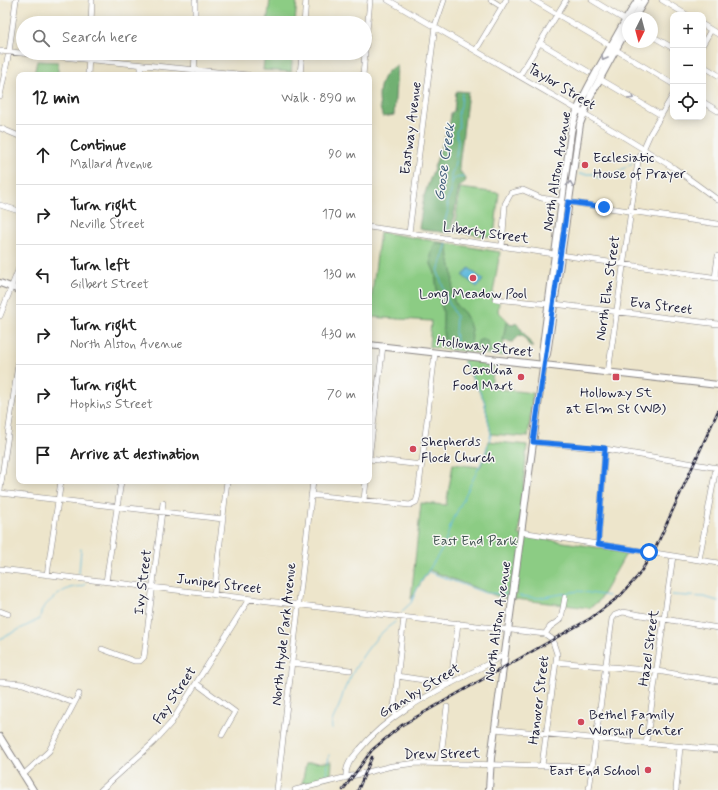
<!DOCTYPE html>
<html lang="en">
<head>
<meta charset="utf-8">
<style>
	:root { --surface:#fff; --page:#f2f2f2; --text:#222; --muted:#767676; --line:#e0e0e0 }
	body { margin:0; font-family:Mynerve,sans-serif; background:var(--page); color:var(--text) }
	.controls { position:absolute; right:12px; top:12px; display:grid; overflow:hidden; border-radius:8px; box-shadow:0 2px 10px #0003 }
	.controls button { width:36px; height:36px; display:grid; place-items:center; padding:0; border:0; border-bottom:1px solid var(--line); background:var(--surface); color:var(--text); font:20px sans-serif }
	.compass { position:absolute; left:622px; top:12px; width:36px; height:36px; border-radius:50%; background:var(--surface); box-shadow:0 2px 10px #0003; rotate:186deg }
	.stop { position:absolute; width:12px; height:12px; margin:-9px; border:3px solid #1a73e8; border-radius:50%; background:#fff }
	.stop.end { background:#1a73e8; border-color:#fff; box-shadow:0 1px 4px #0008 }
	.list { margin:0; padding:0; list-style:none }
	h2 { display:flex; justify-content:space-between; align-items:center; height:52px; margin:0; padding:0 16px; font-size:17px }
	h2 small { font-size:13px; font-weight:400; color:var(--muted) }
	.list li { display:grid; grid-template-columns:26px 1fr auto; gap:12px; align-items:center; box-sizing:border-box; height:60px; padding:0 16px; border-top:1px solid var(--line) }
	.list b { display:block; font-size:15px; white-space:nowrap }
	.list p { margin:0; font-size:13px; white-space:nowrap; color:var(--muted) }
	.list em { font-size:13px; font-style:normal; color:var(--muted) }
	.icon { flex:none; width:22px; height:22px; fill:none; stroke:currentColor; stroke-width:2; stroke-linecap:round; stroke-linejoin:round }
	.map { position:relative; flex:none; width:718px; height:790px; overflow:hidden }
	.search { position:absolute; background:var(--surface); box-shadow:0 2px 10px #0003; left:16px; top:16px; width:356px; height:44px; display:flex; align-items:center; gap:10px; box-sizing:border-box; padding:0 14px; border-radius:22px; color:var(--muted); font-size:15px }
	.panel { position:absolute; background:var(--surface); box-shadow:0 2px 10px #0003; left:16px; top:72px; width:356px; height:412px; border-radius:8px }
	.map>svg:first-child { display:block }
</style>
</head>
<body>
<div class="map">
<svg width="718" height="790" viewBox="0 0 718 790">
	<rect width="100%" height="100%" fill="#f6f6f2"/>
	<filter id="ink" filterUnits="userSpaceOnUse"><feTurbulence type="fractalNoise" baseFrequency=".025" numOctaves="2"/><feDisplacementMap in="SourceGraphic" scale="8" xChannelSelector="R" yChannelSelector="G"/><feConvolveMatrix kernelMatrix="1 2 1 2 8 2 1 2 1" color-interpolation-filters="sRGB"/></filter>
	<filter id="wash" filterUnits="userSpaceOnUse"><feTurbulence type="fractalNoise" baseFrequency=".012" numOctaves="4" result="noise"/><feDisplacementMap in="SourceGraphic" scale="16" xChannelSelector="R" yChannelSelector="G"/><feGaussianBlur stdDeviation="0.9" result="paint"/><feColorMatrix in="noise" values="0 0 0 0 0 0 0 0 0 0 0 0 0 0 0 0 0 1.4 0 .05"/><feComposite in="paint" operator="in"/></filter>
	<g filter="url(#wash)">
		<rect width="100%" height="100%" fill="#ede5cb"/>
		<path fill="#8ccc84" stroke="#577760" d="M270,0H297L295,23H267Z
			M265,53H293L291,72L263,70Z
			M37,61L58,62V75H34Z
			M460,188L499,193L494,237L454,232Z
			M380,232L500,252L492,299L499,302L498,311L519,332L505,329L502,356L429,347L431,321L369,317Z
			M463,359L494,363L491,388L533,393L528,437L491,434L484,400L467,369Z
			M488,441L527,445L519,535L627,552L599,601L589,608L499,597L429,570L411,599L421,503L446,505L453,464L480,467L486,454Z
			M332,762L331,777L302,784L306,763Z"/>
		<path fill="#71b072" stroke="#4a6956" d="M397,66L394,115L383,117C376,101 377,72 397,66Z
			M458,91L468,92L459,166L460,171L466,179L465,183L459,187L451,233L423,230L419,228L424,196L450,122L451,113L454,111L456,92Z
			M435,243L448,245C448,255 450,261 452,270C454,277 451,290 454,300C455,307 462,309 465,314C470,322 475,339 469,347L457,345L453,347L445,345L443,332V311L437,291L435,273L431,264V255Z
			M506,322L512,325L517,323L533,347H530L524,337L520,335L513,342L503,341Z
			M483,339L487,341L491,352L476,350L478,341Z"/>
		<path fill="#5fbadd" stroke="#406e8c" d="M469,268L483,280L477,287L463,276Z"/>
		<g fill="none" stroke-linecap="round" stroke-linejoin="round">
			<path stroke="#5fbadd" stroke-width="1" d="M579,174H594L598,178L615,174L632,163
				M451,182L456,178L465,177
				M446,233L445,221L448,210L447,200L451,193V174L454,168L456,156L458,141L456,132L459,127L458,114L461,106L462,93
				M447,243L438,272L448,301L456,316L455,332L457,348
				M429,572L485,593L507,594
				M79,573L81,549
				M672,595L704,597L718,601
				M519,596L539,598L578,591L608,596
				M402,611L411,603L418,587L444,546L451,524L484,457L491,434L484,400L464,362
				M0,639L40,619C41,617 40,615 41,613C42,605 63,590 70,588C76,586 80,588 85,584
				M332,729C330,721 336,714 339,706C342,700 342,694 345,688C356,665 372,637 395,622
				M326,777L329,755
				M323,790L324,786"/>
		</g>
	</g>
	<g filter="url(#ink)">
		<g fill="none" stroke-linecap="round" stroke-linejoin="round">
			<g stroke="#888483" stroke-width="6">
				<path id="minor" d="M388,0L614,131L674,168L718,200
					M491,0L502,7
					M533,0L611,46
					M592,0L625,20
					M662,0L687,15
					M91,23L92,0
					M195,23V0
					M304,23L306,0
					M703,25L718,34
					M652,36L673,48
					M540,43L589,72
					M703,44L711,30
					M476,50L506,0
					M616,50L673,84
					M0,51L248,75
					M365,51L370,0
					M703,66L718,75
					M88,75L89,53
					M141,75V65
					M194,75L195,53
					M300,75L302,53
					M363,75L365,53
					M520,75L566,0
					M600,79L661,115
					M0,96L9,52L16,0
					M703,102L718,111
					M0,128L19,136
					M568,202L718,224
					M0,205L19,211
					M369,227L718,278
					M409,233L435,26L444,0
					M502,247L505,204L511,193L523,190L541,198L561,201
					M715,278L718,256
					M495,299L548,304
					M554,304L718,324
					M0,316L19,268
					M608,373L638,161L650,134L673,95
					M533,442L605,449L718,468
					M369,458L383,346
					M369,459L422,465
					M0,490L19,358
					M0,493L223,519
					M311,495L410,505L416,502L418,495L435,353
					M364,500L366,481
					M521,532L718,563
					M598,544L605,449
					M699,560L716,468
					M0,569L545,634L552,639L557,654L542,765
					M47,575L61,481
					M106,582L121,481
					M214,595L227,481
					M0,611L8,614
					M545,634L550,627L561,619L565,597
					M102,649L134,661H140L144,657L163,503
					M556,662L657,671L718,681
					M292,663L350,670
					M397,676L450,684
					M0,682L23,684L74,703
					M451,683L458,623
					M197,684L235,712L222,735
					M395,716L394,708L404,617
					M495,729L718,750
					M646,744L673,556
					M440,763L447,707
					M23,775L49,751L79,694
					M346,778C345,765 352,758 360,749C398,703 456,684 505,654
					M101,790L153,743L171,723L249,599
					M277,790L313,481
					M295,790L392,766L417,763L592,767
					M589,790L612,619L615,615L623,612L718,628
					M676,790L680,747"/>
			</g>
			<g stroke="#888483" stroke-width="8">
				<path id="major" d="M634,18L645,0
					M0,283L19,290
					M369,345L718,385
					M544,361L547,354L580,124L591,95L628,27
					M0,737L33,790
					M489,790L491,758L543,368L542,353L571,132C576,106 590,84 602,62C614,41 625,20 638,0"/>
			</g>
			<use href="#minor" stroke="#fff" stroke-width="5"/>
			<use href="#major" stroke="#fff" stroke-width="6"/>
			<g stroke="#22223b" stroke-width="2.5">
				<path id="rail" d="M343,790L372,750L402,725L591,618L621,595L638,576L655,549L718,411
					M358,790L372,757"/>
			</g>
			<use href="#rail" stroke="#f6f6f2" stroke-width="1" stroke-dasharray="3" stroke-linecap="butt"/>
		</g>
		<defs><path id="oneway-chevron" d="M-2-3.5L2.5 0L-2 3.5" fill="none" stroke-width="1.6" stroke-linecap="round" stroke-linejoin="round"/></defs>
		<g stroke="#9c9ca7">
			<use href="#oneway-chevron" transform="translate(604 58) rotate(119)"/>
			<use href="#oneway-chevron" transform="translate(631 97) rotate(31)"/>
			<use href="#oneway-chevron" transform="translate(570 184) rotate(-82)"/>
		</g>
	</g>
	<g fill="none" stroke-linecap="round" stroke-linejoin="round" filter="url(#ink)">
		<path stroke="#1a73e8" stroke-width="5" d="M604,207L568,202L533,442L605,448L598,544L649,552"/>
	</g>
	<g fill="#d1495b" stroke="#f6f6f2" stroke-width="1.5">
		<circle cx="585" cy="165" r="4"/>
		<circle cx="473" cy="278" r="4"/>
		<circle cx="521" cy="377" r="4"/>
		<rect x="612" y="373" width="8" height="8" rx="2"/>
		<circle cx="413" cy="449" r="4"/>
		<circle cx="581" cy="722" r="4"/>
		<circle cx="648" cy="770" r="4"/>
	</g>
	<g text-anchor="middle" stroke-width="3" stroke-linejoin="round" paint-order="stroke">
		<g font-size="14" fill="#22223b" stroke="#f6f6f2">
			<text transform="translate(562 86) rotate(31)" y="5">Taylor Street</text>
			<text transform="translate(410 128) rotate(-83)" y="5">Eastway Avenue</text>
			<text transform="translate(556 171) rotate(-81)" y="5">North Alston Avenue</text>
			<text transform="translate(486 232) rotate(8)" y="5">Liberty Street</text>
			<text transform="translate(607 288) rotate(-82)" y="5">North Elm Street</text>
			<text transform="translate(661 305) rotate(7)" y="5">Eva Street</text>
			<text transform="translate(485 346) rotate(7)" y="5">Holloway Street</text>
			<text transform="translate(142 582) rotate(-83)" y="5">Ivy Street</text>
			<text transform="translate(219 583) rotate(7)" y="5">Juniper Street</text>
			<text transform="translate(497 621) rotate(-82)" y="5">North Alston Avenue</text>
			<text transform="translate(283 634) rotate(-84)" y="5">North Hyde Park Avenue</text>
			<text transform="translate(648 648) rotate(-82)" y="5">Hazel Street</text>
			<text transform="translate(419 690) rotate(-31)" y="5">Granby Street</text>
			<text transform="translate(174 695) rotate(-56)" y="5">Fay Street</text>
			<text transform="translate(538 700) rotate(-83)" y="5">Hanover Street</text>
			<text transform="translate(442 753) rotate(-1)" y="5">Drew Street</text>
		</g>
		<g font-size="14" fill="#22223b" stroke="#f6f6f2" text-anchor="start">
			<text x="593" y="162">Ecclesiatic<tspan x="593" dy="16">House of Prayer</tspan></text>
			<text x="473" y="298" text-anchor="middle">Long Meadow Pool</text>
			<text x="513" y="374" text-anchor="end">Carolina<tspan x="513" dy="16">Food Mart</tspan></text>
			<text x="616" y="397" text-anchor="middle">Holloway St<tspan x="616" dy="16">at Elm St (WB)</tspan></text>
			<text x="421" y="446">Shepherds<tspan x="421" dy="16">Flock Church</tspan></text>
			<text x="589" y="719">Bethel Family<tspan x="589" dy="16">Worship Center</tspan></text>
			<text x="640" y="775" text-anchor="end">East End School</text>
		</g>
		<g font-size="14" fill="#425551" stroke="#f6f6f2">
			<text x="475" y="545">East End Park</text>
		</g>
		<g font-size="15" font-style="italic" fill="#375774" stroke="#f6f6f2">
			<text transform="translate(444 162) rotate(-82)" y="5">Goose Creek</text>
		</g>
	</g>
</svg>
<div class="controls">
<button>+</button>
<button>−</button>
<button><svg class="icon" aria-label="locate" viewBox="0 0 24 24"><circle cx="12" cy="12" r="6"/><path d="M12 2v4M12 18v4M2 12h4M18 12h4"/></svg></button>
</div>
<svg class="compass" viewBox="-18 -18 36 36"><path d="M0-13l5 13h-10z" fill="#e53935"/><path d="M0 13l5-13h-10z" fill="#767676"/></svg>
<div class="stop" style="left:649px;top:552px"></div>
<div class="stop end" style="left:604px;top:207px"></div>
<div class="search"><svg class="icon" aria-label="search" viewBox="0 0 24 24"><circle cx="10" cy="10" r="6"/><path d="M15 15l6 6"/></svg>Search here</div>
<section class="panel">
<h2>12 min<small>Walk · 890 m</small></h2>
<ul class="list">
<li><svg class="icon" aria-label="ahead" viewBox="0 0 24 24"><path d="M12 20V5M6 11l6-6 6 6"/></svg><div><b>Continue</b><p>Mallard Avenue</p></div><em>90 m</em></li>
<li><svg class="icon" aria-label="right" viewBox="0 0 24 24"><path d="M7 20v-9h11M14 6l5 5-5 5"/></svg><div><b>Turn right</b><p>Neville Street</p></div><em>170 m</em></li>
<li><svg class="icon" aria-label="left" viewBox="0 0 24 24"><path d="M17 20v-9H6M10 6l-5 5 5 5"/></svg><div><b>Turn left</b><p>Gilbert Street</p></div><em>130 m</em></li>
<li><svg class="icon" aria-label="right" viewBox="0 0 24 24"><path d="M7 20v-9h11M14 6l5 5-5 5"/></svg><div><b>Turn right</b><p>North Alston Avenue</p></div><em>430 m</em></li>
<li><svg class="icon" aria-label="right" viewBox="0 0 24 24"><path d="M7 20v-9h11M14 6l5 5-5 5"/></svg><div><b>Turn right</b><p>Hopkins Street</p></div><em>70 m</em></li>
<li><svg class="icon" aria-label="arrive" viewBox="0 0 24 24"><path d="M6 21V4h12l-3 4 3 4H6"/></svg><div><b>Arrive at destination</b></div></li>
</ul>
</section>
</div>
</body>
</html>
